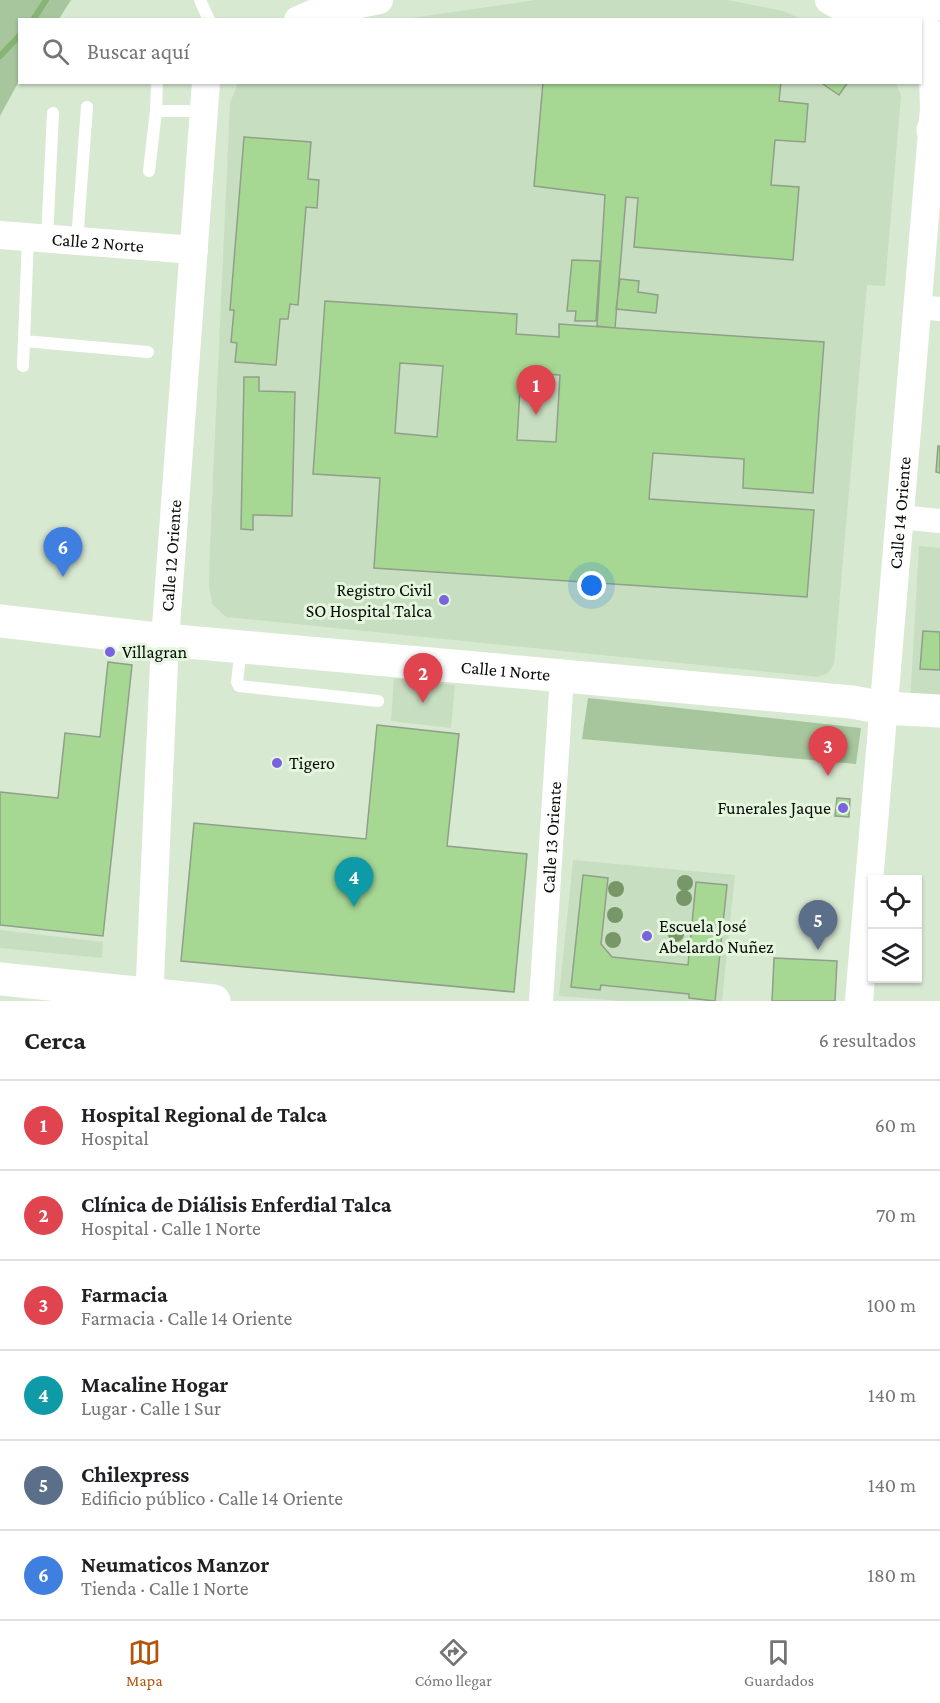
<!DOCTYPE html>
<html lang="es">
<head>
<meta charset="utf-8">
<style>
	:root { --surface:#fff; --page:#f2f2f2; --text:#202124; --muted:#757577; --line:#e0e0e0; --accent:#b45309 }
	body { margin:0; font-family:"Crimson Pro",serif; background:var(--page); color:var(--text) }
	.controls { position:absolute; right:18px; bottom:18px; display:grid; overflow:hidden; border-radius:0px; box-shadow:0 2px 4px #0004 }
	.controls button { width:54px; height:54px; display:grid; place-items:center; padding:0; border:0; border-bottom:2px solid var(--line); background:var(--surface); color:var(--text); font:30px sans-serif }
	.you { position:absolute; left:592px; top:586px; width:21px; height:21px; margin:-15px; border:4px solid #fff; border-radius:50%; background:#1a73e8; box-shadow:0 0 0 9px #1a73e833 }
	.badge { display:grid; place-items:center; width:39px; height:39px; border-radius:50%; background:var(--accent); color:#fff; font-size:20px; font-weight:700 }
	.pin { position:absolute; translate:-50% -50px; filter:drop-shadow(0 2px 3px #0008) }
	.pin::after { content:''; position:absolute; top:32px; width:21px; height:18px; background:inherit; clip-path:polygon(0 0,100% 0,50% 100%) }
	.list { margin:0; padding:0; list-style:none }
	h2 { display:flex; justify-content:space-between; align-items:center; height:78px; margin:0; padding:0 24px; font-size:26px }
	h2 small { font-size:20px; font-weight:400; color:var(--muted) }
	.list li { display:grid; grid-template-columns:39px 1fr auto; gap:18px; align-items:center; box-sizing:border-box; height:90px; padding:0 24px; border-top:2px solid var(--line) }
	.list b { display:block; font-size:22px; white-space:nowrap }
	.list p { margin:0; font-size:20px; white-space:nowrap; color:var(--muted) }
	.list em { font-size:20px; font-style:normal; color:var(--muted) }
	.icon { flex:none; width:33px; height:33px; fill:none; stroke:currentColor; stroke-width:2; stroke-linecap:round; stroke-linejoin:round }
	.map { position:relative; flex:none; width:940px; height:1001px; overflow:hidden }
	.search { position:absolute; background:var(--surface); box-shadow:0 2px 4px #0004; left:18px; right:18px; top:18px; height:66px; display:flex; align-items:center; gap:15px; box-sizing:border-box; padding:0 21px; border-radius:0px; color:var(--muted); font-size:22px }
	.sheet { height:618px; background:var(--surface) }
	nav { display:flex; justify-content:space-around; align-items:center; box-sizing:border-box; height:84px; border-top:2px solid var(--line); background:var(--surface); font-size:16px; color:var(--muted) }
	nav a { display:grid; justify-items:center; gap:3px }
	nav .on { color:var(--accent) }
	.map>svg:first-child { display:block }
</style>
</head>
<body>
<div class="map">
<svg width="940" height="1001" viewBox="0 0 940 1001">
	<rect width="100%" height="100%" fill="#d8e9d2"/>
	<path fill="#c8dec1" d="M535,0H728L783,11L801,19H405Z
		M238,83H896L901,95L885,286L867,285L834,664L828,673L818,677L226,617L212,604L209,586L210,544L230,103Z
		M919,546L940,548V705L910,702Z
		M394,678L455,685L451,728L391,721Z
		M573,860L735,875L722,1001H620L559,996Z
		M0,930L103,942L102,958L0,948Z"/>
	<path fill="#a7c69d" d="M0,0H71L59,19L20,20L19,81L0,116Z
		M588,698L861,728L856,764L582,739Z"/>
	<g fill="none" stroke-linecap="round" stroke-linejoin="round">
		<path stroke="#84b573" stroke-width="6" d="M33,20L46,0
			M0,56L20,35"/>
	</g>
	<path fill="#a6d894" stroke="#909f8a" stroke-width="1.5" fill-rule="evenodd" d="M543,82H781L779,101L808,104L805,142L775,140L771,185L799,187L793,260L634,247L638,198L626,197L615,328L597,326L605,195L534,186Z
		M820,82H848L839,95Z
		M244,137L311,142L308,179L319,180L317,208L306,207L298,305L290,304L288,319H280L276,365L235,362L237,343L231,342L234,310H230Z
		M572,260L600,261L596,321H575L576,311H567Z
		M620,279L639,281L638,292L658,295L656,313L616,309Z
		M325,301L517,314L516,334L559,337V324L824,342L813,493L743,488L744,459L653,453L649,499L814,510L807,597L374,568L380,478L313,474ZM400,363L443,366L437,437L395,433ZM521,373L560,375L556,442L517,440Z
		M244,377H259V391L295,392L292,516L253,515V530L241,529Z
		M938,446H940V473L936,472Z
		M923,631L940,632V670L920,669Z
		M108,662L132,665L103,936L0,925V792L58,798L65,733L100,737Z
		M377,725L459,734L447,846L527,854L514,992L181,961L194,823L366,839Z
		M837,798L850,799L849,817L835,816Z
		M583,875L608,878L601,944L612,957L688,965L696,882L727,885L715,1001L689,998V994L601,985L600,990L571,987Z
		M774,958L837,961L835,1001H772Z"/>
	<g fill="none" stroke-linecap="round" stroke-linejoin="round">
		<path stroke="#fff" stroke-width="12" d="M200,0L209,20
			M157,82L156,111H204
			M149,171L156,111
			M47,239L53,113
			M77,241L87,107
			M24,341L148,352
			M23,366L28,237
			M241,648L237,682L239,686L378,701"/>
		<g stroke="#fff" stroke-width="24">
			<path d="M918,307L940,309"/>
			<path d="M900,517L940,521"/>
			<path id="s1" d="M541,1001L562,676"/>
		</g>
		<g stroke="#fff" stroke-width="28">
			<path d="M829,0L864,20"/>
			<path d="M908,0L918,20"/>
			<path d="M298,20L312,14L379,0"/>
			<path id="s2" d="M0,235L194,250"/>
			<path id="s3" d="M149,1001L165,640L206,82"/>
			<path id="s4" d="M859,1001L934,109C933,80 934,52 920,25"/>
		</g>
		<g stroke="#fff" stroke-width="33">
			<path id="s5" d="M0,621L165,640L852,702L884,708L940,711"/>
			<path d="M0,979L214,1001"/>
		</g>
		<path stroke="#fff" stroke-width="33" d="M869,0L903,20
			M934,0L940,4
			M920,30L940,41
			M933,130L940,114"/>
	</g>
	<g fill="#779768">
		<circle cx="685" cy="883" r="8"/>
		<circle cx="616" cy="889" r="8"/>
		<circle cx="684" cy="898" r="8"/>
		<circle cx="615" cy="915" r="8"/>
		<circle cx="676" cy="934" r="8"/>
		<circle cx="613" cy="940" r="8"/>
	</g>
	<g fill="#7964de" stroke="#e5f6df" stroke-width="2">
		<circle cx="444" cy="600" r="6"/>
		<circle cx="110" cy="652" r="6"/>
		<circle cx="277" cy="763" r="6"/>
		<circle cx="843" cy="808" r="6"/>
		<circle cx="647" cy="936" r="6"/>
	</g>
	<g text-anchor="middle" stroke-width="6" stroke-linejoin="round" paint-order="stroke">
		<g font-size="18" fill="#080d06" stroke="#e5f6df">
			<text dy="6" stroke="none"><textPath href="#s2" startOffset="98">Calle 2 Norte</textPath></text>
			<text dy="6" stroke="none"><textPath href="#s4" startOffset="490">Calle 14 Oriente</textPath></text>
			<text dy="6" stroke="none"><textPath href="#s3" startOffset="446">Calle 12 Oriente</textPath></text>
			<text dy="6" stroke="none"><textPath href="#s5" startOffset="508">Calle 1 Norte</textPath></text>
			<text dy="6" stroke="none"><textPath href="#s1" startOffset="164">Calle 13 Oriente</textPath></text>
		</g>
		<g font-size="18" fill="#080d06" stroke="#e5f6df" text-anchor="start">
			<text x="432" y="596" text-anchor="end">Registro Civil<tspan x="432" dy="21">SO Hospital Talca</tspan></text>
			<text x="122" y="658">Villagran</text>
			<text x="289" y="769">Tigero</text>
			<text x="831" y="814" text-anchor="end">Funerales Jaque</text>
			<text x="659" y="932">Escuela José<tspan x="659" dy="21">Abelardo Nuñez</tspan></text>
		</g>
	</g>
</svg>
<div class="controls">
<button><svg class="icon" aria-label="locate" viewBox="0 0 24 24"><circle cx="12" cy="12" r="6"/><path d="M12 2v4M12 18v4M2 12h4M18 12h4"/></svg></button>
<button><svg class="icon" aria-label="layers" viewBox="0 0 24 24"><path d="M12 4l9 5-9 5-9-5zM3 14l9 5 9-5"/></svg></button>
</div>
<div class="you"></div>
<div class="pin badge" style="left:536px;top:415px;background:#e0444e">1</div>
<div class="pin badge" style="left:423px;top:703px;background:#e0444e">2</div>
<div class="pin badge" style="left:828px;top:776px;background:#e0444e">3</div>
<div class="pin badge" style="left:354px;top:907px;background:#0f9aa8">4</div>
<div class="pin badge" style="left:818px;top:950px;background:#5c6f8a">5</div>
<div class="pin badge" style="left:63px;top:577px;background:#3f7fe0">6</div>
<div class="search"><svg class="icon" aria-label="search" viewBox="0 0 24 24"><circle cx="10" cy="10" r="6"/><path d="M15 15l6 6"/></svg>Buscar aquí</div>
</div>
<section class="sheet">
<h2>Cerca<small>6 resultados</small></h2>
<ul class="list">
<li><span class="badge" style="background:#e0444e">1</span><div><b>Hospital Regional de Talca</b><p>Hospital</p></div><em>60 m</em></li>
<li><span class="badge" style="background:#e0444e">2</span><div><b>Clínica de Diálisis Enferdial Talca</b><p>Hospital · Calle 1 Norte</p></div><em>70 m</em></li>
<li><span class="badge" style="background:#e0444e">3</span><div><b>Farmacia</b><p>Farmacia · Calle 14 Oriente</p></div><em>100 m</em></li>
<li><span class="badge" style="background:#0f9aa8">4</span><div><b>Macaline Hogar</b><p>Lugar · Calle 1 Sur</p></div><em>140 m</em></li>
<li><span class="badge" style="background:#5c6f8a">5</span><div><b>Chilexpress</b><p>Edificio público · Calle 14 Oriente</p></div><em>140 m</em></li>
<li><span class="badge" style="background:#3f7fe0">6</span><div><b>Neumaticos Manzor</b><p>Tienda · Calle 1 Norte</p></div><em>180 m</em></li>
</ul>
</section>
<nav>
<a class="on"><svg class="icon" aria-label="map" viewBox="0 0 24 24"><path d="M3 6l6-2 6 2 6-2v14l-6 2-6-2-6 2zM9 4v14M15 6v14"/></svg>Mapa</a>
<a><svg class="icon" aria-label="directions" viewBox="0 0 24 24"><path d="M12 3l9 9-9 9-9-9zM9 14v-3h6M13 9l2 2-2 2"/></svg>Cómo llegar</a>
<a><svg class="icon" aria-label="saved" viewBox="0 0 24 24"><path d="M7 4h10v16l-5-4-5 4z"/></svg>Guardados</a>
</nav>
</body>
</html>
